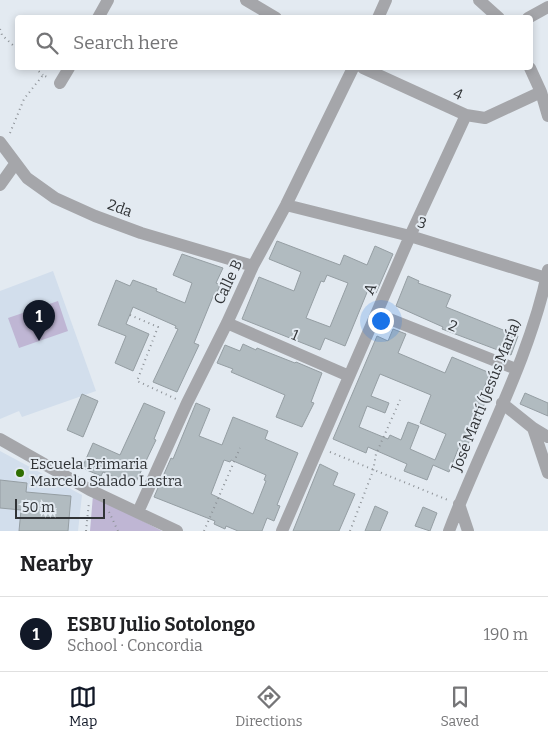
<!DOCTYPE html>
<html lang="en">
<head>
<meta charset="utf-8">
<style>
	:root { --surface:#fff; --page:#f6f6f6; --text:#202124; --muted:#757577; --line:#e0e0e0; --accent:#111827 }
	body { margin:0; font-family:Bitter,serif; background:var(--page); color:var(--text) }
	.scale { position:absolute; left:15px; bottom:12px; width:90px; box-sizing:border-box; padding-left:5px; border:2px solid #303336; border-top:0; font-size:14px; line-height:18px; white-space:nowrap; color:#303336; -webkit-text-stroke:4px #e3eaf1; paint-order:stroke }
	.you { position:absolute; left:380px; top:320px; width:18px; height:18px; margin:-12px; border:4px solid #fff; border-radius:50%; background:#1a73e8; box-shadow:0 0 0 8px #1a73e833 }
	.badge { display:grid; place-items:center; width:32px; height:32px; border-radius:50%; background:var(--accent); color:#fff; font-size:16px; font-weight:700 }
	.pin { position:absolute; translate:-50% -41px; filter:drop-shadow(0 1px 2px #0008) }
	.pin::after { content:''; position:absolute; top:26px; width:18px; height:15px; background:inherit; clip-path:polygon(0 0,100% 0,50% 100%) }
	.list { margin:0; padding:0; list-style:none }
	h2 { display:flex; justify-content:space-between; align-items:center; height:65px; margin:0; padding:0 20px; font-size:21px }
	h2 small { font-size:16px; font-weight:400; color:var(--muted) }
	.list li { display:grid; grid-template-columns:32px 1fr auto; gap:15px; align-items:center; box-sizing:border-box; height:75px; padding:0 20px; border-top:1px solid var(--line) }
	.list b { display:block; font-size:19px; white-space:nowrap }
	.list p { margin:0; font-size:16px; white-space:nowrap; color:var(--muted) }
	.list em { font-size:16px; font-style:normal; color:var(--muted) }
	.icon { flex:none; width:28px; height:28px; fill:none; stroke:currentColor; stroke-width:2; stroke-linecap:round; stroke-linejoin:round }
	.map { position:relative; flex:none; width:548px; height:531px; overflow:hidden }
	.search { position:absolute; background:var(--surface); box-shadow:0 2px 8px #0003; left:15px; right:15px; top:15px; height:55px; display:flex; align-items:center; gap:12px; box-sizing:border-box; padding:0 18px; border-radius:5px; color:var(--muted); font-size:19px }
	.sheet { height:140px; background:var(--surface) }
	nav { display:flex; justify-content:space-around; align-items:center; box-sizing:border-box; height:70px; border-top:1px solid var(--line); background:var(--surface); font-size:14px; color:var(--muted) }
	nav a { display:grid; justify-items:center; gap:2px }
	nav .on { color:var(--accent) }
	.map>svg:first-child { display:block }
</style>
</head>
<body>
<div class="map">
<svg width="548" height="531" viewBox="0 0 548 531">
	<rect width="100%" height="100%" fill="#e3eaf1"/>
	<path fill="#d2deec" d="M53,271L96,391L22,417L19,411L0,419V291Z
		M0,451L82,495L78,531H0Z"/>
	<path fill="#bfb6d4" d="M58,301L68,331L19,348L8,318Z
		M93,495L162,531H90Z"/>
	<path fill="#b1bbc0" stroke="#959ea3" fill-rule="evenodd" d="M277,241L340,265L344,255L367,265L375,246L393,254L376,293L368,290L345,346L325,338L320,350L242,319L259,277L294,291L301,272L269,259ZM327,275L348,283L330,327L306,318L321,281L324,282Z
		M182,254L223,268L216,283L220,285L216,295L214,294L194,343L199,345L177,392L153,382L178,329L175,328L176,326L133,307L126,324L149,334L133,371L115,363L126,336L98,325L116,280L130,286L133,280L157,289L156,291L185,303L192,283L173,275Z
		M408,276L419,281L418,283L451,295L446,307L518,336L511,355L442,329L443,327L396,306Z
		M393,329L406,334L398,353L445,373L452,357L490,373L480,397L486,400L467,447L460,444L449,472L433,465L427,480L404,471L407,464L368,447L366,453L333,439L377,336L388,341ZM380,374L431,395L420,423L446,434L435,460L410,449L419,426L408,422L401,440L390,435L388,439L359,427L367,406L385,413L389,403L371,396Z
		M243,344L256,350L257,348L295,363L296,362L322,373L311,402L314,403L302,427L276,417L285,395L231,372L233,369L217,363L225,345L240,351Z
		M525,393L548,403V416L520,404Z
		M82,394L98,401L83,437L67,430Z
		M144,403L165,412L154,439L156,440L134,486L103,472L101,476L82,468L93,443L120,455Z
		M196,403L210,409L199,436L222,445L233,417L268,431L265,439L298,453L277,505L280,506L274,521L267,518L262,531H238L226,526L225,529L214,524L215,521L154,497L171,458L173,459ZM224,460L230,462L231,460L266,475L264,480L266,481L253,514L211,494Z
		M320,464L338,473L333,485L355,494L339,531H293Z
		M0,480L27,483L26,492L71,496L68,531H19L21,510L0,508Z
		M375,506L388,512L380,531H365Z
		M423,507L437,513L430,531L415,526Z"/>
	<g fill="none" stroke-linecap="round" stroke-linejoin="round">
		<path stroke="#8d9297" stroke-width="2" stroke-dasharray="1 4" stroke-linecap="butt" d="M0,29L2,35L18,50
			M35,68L43,75
			M10,133L24,99L43,75L49,78
			M130,315L158,327L137,381L176,399
			M330,452L448,500
			M109,512L118,531
			M86,531L89,502
			M204,531L240,448
			M350,531L373,471L376,454L400,400"/>
		<path stroke="#a5a6aa" stroke-width="12" d="M246,0L276,18
			M479,0L499,18
			M98,18L108,0
			M378,18L386,0
			M528,18L548,7
			M363,68L466,115L485,118L541,92
			M530,68L541,92L548,116
			M60,83L69,68
			M0,142L27,178L55,198L95,216L141,233L253,266
			M0,185L15,164
			M286,205L410,236L546,278
			M377,314L516,369
			M227,323L349,376
			M502,403L533,428L548,473
			M533,428L548,437
			M0,439L90,490L177,531
			M459,504L468,531
			M138,512L187,403L227,323L253,266L286,205L353,68
			M282,531L410,236L466,115
			M449,531C481,446 530,359 548,270"/>
	</g>
	<circle fill="#2f6e01" stroke="#e3eaf1" stroke-width="2" cx="20" cy="473" r="5"/>
	<g text-anchor="middle" stroke-width="4" stroke-linejoin="round" paint-order="stroke">
		<g font-size="15" fill="#303336" stroke="#e3eaf1">
			<text transform="translate(458 94) rotate(25)" y="5">4</text>
			<text transform="translate(120 208) rotate(20)" y="5">2da</text>
			<text transform="translate(422 223) rotate(17)" y="5">3</text>
			<text transform="translate(228 282) rotate(-65)" y="5">Calle B</text>
			<text transform="translate(370 289) rotate(-67)" y="5">A</text>
			<text transform="translate(453 326) rotate(22)" y="5">2</text>
			<text transform="translate(295 335) rotate(23)" y="5">1</text>
			<text transform="translate(486 395) rotate(-68)" y="5">José Martí (Jesús María)</text>
		</g>
		<g font-size="15" fill="#303336" stroke="#e3eaf1" text-anchor="start">
			<text x="30" y="469">Escuela Primaria<tspan x="30" dy="17">Marcelo Salado Lastra</tspan></text>
		</g>
	</g>
</svg>
<div class="scale">50 m</div>
<div class="you"></div>
<div class="pin badge" style="left:39px;top:341px">1</div>
<div class="search"><svg class="icon" aria-label="search" viewBox="0 0 24 24"><circle cx="10" cy="10" r="6"/><path d="M15 15l6 6"/></svg>Search here</div>
</div>
<section class="sheet">
<h2>Nearby<small></small></h2>
<ul class="list">
<li><span class="badge">1</span><div><b>ESBU Julio Sotolongo</b><p>School · Concordia</p></div><em>190 m</em></li>
</ul>
</section>
<nav>
<a class="on"><svg class="icon" aria-label="map" viewBox="0 0 24 24"><path d="M3 6l6-2 6 2 6-2v14l-6 2-6-2-6 2zM9 4v14M15 6v14"/></svg>Map</a>
<a><svg class="icon" aria-label="directions" viewBox="0 0 24 24"><path d="M12 3l9 9-9 9-9-9zM9 14v-3h6M13 9l2 2-2 2"/></svg>Directions</a>
<a><svg class="icon" aria-label="saved" viewBox="0 0 24 24"><path d="M7 4h10v16l-5-4-5 4z"/></svg>Saved</a>
</nav>
</body>
</html>
